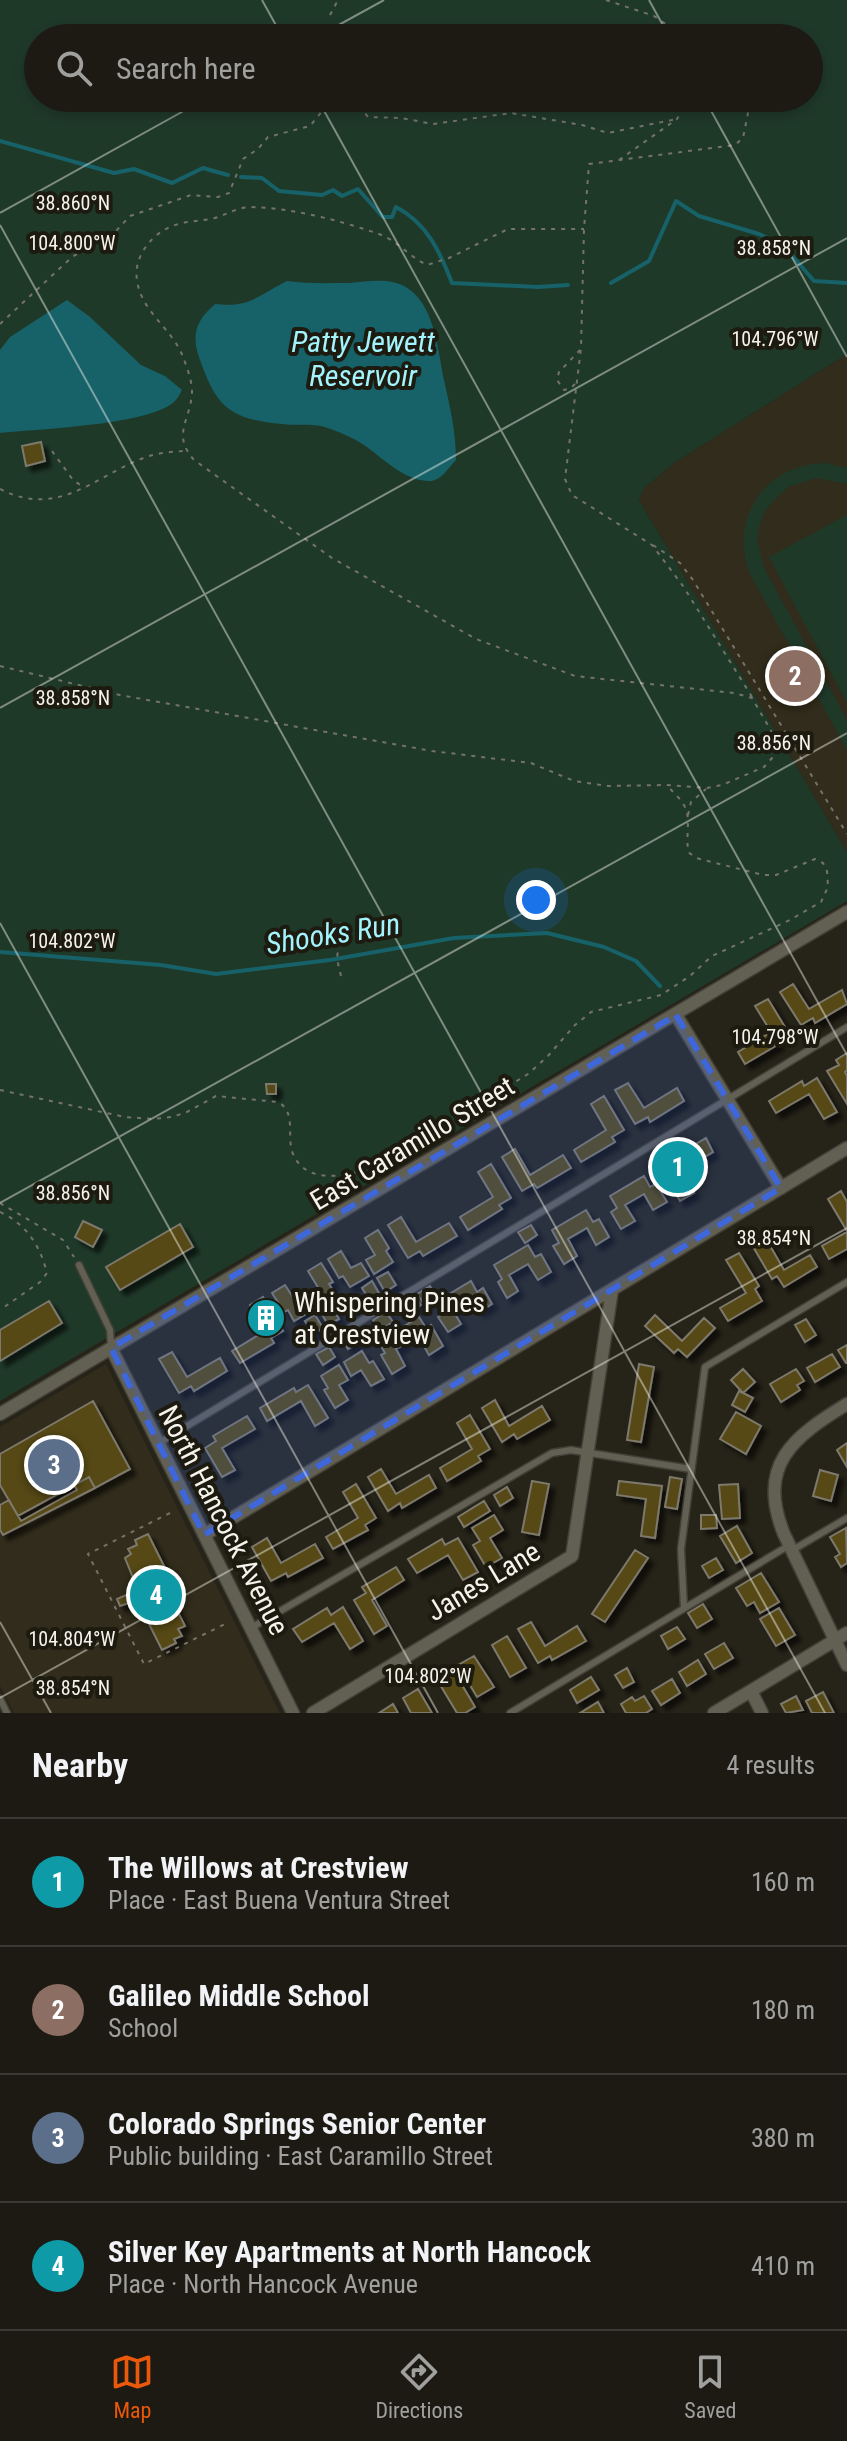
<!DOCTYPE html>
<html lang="en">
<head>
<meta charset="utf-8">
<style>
	:root { --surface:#1c1a12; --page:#292720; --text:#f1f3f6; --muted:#a0a19f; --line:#3a3832; --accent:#ea580c }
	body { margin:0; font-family:"Roboto Condensed",sans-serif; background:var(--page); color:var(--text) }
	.you { position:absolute; left:536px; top:900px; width:28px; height:28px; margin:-20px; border:6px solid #fff; border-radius:50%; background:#1a73e8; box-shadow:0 0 0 12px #1a73e833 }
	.badge { display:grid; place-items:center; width:52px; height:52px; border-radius:50%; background:var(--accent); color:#fff; font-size:26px; font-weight:700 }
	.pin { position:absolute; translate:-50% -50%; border:4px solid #fff; box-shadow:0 2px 8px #0006 }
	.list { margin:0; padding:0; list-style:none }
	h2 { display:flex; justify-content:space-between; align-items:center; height:104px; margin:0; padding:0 32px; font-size:34px }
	h2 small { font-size:26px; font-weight:400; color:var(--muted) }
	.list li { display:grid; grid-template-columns:52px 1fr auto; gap:24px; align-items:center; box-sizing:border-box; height:128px; padding:0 32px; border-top:2px solid var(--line) }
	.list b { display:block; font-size:30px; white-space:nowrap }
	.list p { margin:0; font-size:26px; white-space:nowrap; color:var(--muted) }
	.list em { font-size:26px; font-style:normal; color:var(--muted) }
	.icon { flex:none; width:44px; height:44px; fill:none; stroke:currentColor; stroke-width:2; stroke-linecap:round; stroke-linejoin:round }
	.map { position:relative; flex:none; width:847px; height:1713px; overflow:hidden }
	.search { position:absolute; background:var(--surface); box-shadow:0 4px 12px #0003; left:24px; right:24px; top:24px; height:88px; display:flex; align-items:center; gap:20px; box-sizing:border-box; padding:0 28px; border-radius:44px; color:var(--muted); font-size:30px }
	.sheet { height:616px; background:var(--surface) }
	nav { display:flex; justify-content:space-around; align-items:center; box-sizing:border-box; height:112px; border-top:2px solid var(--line); background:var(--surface); font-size:22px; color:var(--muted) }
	nav a { display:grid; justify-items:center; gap:4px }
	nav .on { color:var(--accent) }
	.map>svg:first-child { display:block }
</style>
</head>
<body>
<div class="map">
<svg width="847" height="1713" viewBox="0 0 847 1713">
	<defs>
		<filter id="shadow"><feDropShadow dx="5.5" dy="5.5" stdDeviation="2" flood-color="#0009"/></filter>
	</defs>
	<rect width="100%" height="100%" fill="#262318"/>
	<path fill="#312c1b" d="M847,354V852L639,500L644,488L674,463Z
		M106,1364L177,1507L280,1713H14L0,1686V1427Z"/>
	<path fill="#1f3929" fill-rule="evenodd" d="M0,0H847V354L674,463L644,488L639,500L847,852V901L0,1401ZM38,38H809V98H38Z
		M825,463L847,468V484L816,478L788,487L766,509L760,523L757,540L765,570L847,720V750L750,574C728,518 766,464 825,463Z
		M847,515V703L769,557Z"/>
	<path fill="#176169" d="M287,281C307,284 328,283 349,283C361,282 374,280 386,281C433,285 437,344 444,380C450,407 456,432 456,460C448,468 441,482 428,481C403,480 383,458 364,445C354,438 337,431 325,427C311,423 296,426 282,424C229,419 216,407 199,357C191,333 197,320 215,304C250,308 257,296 287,281Z
		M67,300L90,317L141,365L165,376L182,390C180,394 178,398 175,401C152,425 37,429 0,433V350L10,337Z"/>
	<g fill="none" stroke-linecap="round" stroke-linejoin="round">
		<path stroke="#176169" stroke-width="4" d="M0,141L114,173L134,169L172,183L203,168L228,175
			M241,177L262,178L279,191L322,195L333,190L342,196L358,189L383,217H392L396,207C427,223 440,252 452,283L538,287L568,285
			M611,283L649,261L676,201L699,216L759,234L783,245L814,281L847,283
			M0,952L161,965L216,974L330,960L454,938L547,933L604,947L636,961L660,986"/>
	</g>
	<path fill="#564815" stroke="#7d796d" stroke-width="2" filter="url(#shadow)" d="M41,442L45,461L26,466L22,446Z
		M793,984L809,1009L842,990L847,1004L815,1023L813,1018L801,1025L780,992Z
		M768,999L788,1032L776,1040L779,1044L745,1064L738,1052L771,1032L755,1006Z
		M847,1053V1070L845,1072L847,1076V1104L827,1071L839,1065L836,1060Z
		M817,1078L837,1112L824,1119L809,1094L776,1113L769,1101L802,1081L804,1086Z
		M628,1083L644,1108L677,1088L684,1101L650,1122L648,1117L635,1124L615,1090Z
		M266,1084H276V1094H267Z
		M604,1096L624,1130L612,1137L615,1142L581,1162L574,1150L606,1130L591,1104Z
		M706,1138L713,1152L681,1171L694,1193L680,1201L662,1170L674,1164L671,1159Z
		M515,1149L530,1175L563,1155L571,1168L537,1188L534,1184L522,1191L502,1157Z
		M662,1152L667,1161L656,1167L651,1159Z
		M491,1164L511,1198L499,1205L502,1209L468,1230L460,1217L493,1197L478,1172Z
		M644,1176L650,1187L656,1184L667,1202L653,1210L644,1194L625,1205L635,1221L621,1229L611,1212L617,1208L610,1196Z
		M841,1191L847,1202V1231L828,1199Z
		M586,1210L593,1222L599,1219L609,1237L596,1245L587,1228L568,1239L577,1256L564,1264L553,1246L559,1243L552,1230Z
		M401,1217L416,1242L449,1223L457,1236L423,1256L420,1251L408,1258L388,1225Z
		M83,1221L102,1230L93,1247L75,1237Z
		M180,1224L193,1247L120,1290L106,1267Z
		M531,1225L537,1235L525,1243L518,1232Z
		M378,1230L389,1248L386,1251L393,1262L374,1274L366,1260L375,1255L365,1238Z
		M847,1232V1249L829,1259L822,1246Z
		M765,1237L784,1270L810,1255L817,1267L784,1287L777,1276L772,1279L752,1245Z
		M528,1245L535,1257L541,1254L551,1272L538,1280L528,1264L509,1275L518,1291L507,1298L498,1282L502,1279L494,1265Z
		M341,1251L351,1268L361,1263L369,1276L350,1287L343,1276L339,1278L328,1259Z
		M739,1253L759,1286L755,1289L762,1301L728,1321L720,1308L746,1293L726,1260Z
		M321,1263L333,1282L329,1284L336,1296L317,1307L309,1294L319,1289L308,1271Z
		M388,1272L396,1285L385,1292L377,1278Z
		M372,1281L380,1295L370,1301L362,1288Z
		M471,1281L477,1292L483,1288L492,1304L479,1312L471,1298L452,1309L461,1324L448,1332L438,1317L443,1314L436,1302Z
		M285,1285L296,1302L305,1297L313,1310L294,1321L288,1310L284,1312L272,1293Z
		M430,1286L436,1297L424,1304L417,1294Z
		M415,1295L421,1305L408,1313L402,1302Z
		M263,1297L283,1331L271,1338L274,1343L240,1363L232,1351L265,1331L250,1305Z
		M49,1301L62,1323L0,1361V1330Z
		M331,1305L339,1319L328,1325L320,1311Z
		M386,1312L393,1322L379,1330L373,1320Z
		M315,1315L323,1328L313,1334L305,1321Z
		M655,1315L682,1341L704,1318L715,1328L687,1357L678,1349L674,1353L645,1326Z
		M419,1317L426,1328L431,1325L443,1346L429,1355L418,1336L409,1341L401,1328Z
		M806,1319L816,1335L805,1342L795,1325Z
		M358,1329L364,1339L348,1349L342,1339Z
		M397,1330L405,1344L396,1349L405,1366L392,1374L381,1355L385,1353L378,1341Z
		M847,1345V1363H846L838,1350Z
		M329,1347L335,1357L323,1365L316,1354Z
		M362,1351L369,1363L373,1361L384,1379L371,1386L361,1370L351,1376L344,1362Z
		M172,1352L187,1377L220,1358L227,1371L194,1391L191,1386L179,1393L159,1359Z
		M832,1354L840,1367L815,1382L807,1368Z
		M639,1364L654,1367L641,1442L627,1440Z
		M339,1365L348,1380L339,1385L348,1400L335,1408L324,1390L328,1388L321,1376Z
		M743,1369L755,1382L743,1393L753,1398L745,1412L732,1405L739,1391L743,1393L731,1380Z
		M796,1369L804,1381L797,1385L800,1390L781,1402L770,1384Z
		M308,1385L328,1418L315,1426L301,1401L267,1421L260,1408L294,1388L296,1392Z
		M495,1400L509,1426L542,1406L550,1420L517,1439L514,1434L502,1442L482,1408Z
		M93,1401L130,1469L95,1488L89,1477L18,1516L0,1485V1454Z
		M736,1412L761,1426L746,1454L720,1439Z
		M470,1415L490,1449L478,1456L481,1461L447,1481L440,1468L472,1449L457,1423Z
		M247,1416L255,1429L222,1448L235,1470L222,1477L205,1448L216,1441L213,1436Z
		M847,1443V1467L837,1450Z
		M381,1469L396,1494L429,1475L436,1488L402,1508L400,1503L388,1511L368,1477Z
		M820,1470L838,1475L831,1501L813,1496Z
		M89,1477L95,1488L3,1535L0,1530V1505L9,1500L21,1521L77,1490L74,1485Z
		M670,1477L682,1479L677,1509L665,1507Z
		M532,1481L549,1484L539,1535L522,1532Z
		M619,1481L662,1486L655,1538L641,1536L646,1499L617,1495Z
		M356,1484L376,1518L365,1525L368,1530L333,1549L326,1537L358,1518L343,1492Z
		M738,1484L740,1518L722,1519L719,1485Z
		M507,1487L513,1498L500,1506L494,1495Z
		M484,1501L490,1511L464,1527L458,1517Z
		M494,1515L503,1530L490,1538L502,1558L486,1567L473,1545L480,1541L472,1528Z
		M701,1515H716L717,1528L701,1529Z
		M737,1526L752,1553L736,1563L720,1536Z
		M846,1528L847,1563L841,1567L835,1557L840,1554L830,1537Z
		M148,1534L166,1570L169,1569L178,1586L171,1589L177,1600L173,1602L185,1626L178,1629L182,1636L174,1639L176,1643L162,1650L143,1612L146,1610L125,1558L131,1554L128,1549L137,1545L135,1540Z
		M267,1538L281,1563L315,1544L323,1558L288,1577L286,1573L271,1581L252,1547Z
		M458,1538L478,1572L463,1580L448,1555L417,1573L408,1559L442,1539L445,1545Z
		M635,1550L648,1558L605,1622L592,1614Z
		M716,1558L723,1570L709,1578L702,1566Z
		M396,1567L404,1580L372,1600L387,1626L374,1634L354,1600L366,1593L362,1587Z
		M761,1573L779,1602L760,1613L754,1602L747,1606L736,1588Z
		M126,1595L129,1603L120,1606L117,1599Z
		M703,1604L712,1619L697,1628L688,1613Z
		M343,1607L363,1641L350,1649L334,1623L302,1642L293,1629L327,1608L331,1615Z
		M779,1608L795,1635L776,1646L760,1619Z
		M531,1622L545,1646L577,1626L586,1641L552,1660L550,1656L538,1663L518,1629Z
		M677,1627L685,1639L668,1649L661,1636Z
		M507,1636L526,1668L510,1677L492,1645Z
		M724,1643L733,1658L714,1669L705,1654Z
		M474,1656L494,1687L477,1697L458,1665Z
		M698,1660L706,1674L687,1686L679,1672Z
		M452,1668L475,1707L465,1713H457L436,1678Z
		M627,1668L634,1682L623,1688L615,1675Z
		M591,1677L599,1690L577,1703L570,1690Z
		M672,1679L680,1693L661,1705L652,1691Z
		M418,1689L432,1713H411L403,1698Z
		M823,1692L834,1713H812L806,1701Z
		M644,1696L652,1709L646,1713H626L621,1704L632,1697L635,1701Z
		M796,1696L803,1710L786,1713L781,1704Z
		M598,1702L604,1713H580Z
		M393,1704L398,1713H379Z"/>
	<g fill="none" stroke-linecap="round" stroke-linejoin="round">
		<g stroke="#423f37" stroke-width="9">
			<path id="service" d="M79,1265L110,1330L111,1346
				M159,1443L847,1027
				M791,1551L847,1518
				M684,1608L681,1549L705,1367L847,1282
				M251,1628L552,1453L571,1450L691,1469
				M0,1699L7,1713
				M510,1713L788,1546"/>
		</g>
		<g stroke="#423f37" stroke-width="15">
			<path id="minor" d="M676,1015L781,1188
				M111,1348L293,1713
				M847,1404C793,1437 756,1465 784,1534L847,1665
				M0,1414L847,912
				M204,1535L847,1148
				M751,1691L762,1713
				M313,1713L572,1556L612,1290
				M714,1713L847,1633"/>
		</g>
		<path stroke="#757369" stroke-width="2" stroke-dasharray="4 6" stroke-linecap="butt" d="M606,0L654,16L686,38
			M330,15L338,0
			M299,27L304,38
			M787,38L789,28
			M353,98L368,117L401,118L433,124L511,113L582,125L608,133L677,119
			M619,160L677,119L689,98
			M0,324L72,257L115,232L130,216L191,195L218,197L229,193L243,159L258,149L268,137L310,126L323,110L324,98
			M575,384L571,388L564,390L557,380L559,372L581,349
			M52,451L73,480L85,488
			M0,489C57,518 91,479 141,459C154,453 170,452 184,451
			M653,545L680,563L693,580L847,834
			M0,666L120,695L432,751L531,763L574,781L608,786L666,785L707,788L722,785L764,767L773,757L777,741L752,698L734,693L575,676L476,639L332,558L194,460C171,434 191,420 192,392C192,380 187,368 183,357C172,328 141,312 137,280C133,256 153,232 175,225C187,221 199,221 211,219C225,216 236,207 251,207C292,208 338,220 376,233C396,239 408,256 427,265L449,258L508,229H584
			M752,697L683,586L652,545L572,495L565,479L581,348L584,229L589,164L735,145L743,138L749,108L754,98
			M688,815L691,802L706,789
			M341,976L337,959L341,920
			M0,1090L125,1117L153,1119L172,1117L187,1112L216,1096L278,1102C297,1112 286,1137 293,1154C308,1189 357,1174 383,1163L528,1074L547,1057L575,1025L591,1012L661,995L690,976L712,956L790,920L821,902L828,887L827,871L823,863L815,859L776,875H763L696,858L688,852C685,818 697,813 667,786
			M0,1203L63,1240L74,1257
			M0,1212C26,1224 40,1245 47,1273L40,1282L0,1310
			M170,1513L88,1554L144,1664L225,1624"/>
		<use href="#service" stroke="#625f53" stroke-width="6"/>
		<use href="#minor" stroke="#625f53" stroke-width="12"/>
	</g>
	<path fill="#3d67db" fill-opacity="0.2" stroke="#3d67db" stroke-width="6" stroke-dasharray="16 10" stroke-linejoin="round" d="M676,1015L781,1188L204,1535L111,1348Z"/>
	<path fill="none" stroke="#f5f3ec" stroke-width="2" stroke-opacity="0.45" d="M262,0L283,38M649,0L670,38M315,38L384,0M317,98L847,1055M704,98L847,357M0,213L207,98M0,225L825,1713M0,708L847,238M0,923L438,1713M0,1203L847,733M0,1622L51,1713M0,1698L847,1228"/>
	<defs>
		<g id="building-disc" transform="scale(2)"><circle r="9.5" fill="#0f9aa8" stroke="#1d1a0f"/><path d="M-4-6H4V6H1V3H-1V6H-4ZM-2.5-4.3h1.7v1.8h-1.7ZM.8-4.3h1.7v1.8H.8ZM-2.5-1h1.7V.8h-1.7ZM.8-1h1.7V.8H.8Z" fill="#fff"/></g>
	</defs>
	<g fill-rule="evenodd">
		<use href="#building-disc" x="266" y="1318"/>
	</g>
	<g text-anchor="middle" stroke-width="8" stroke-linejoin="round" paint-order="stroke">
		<g font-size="28" fill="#f5f3ec" stroke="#1d1a0f">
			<text transform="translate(412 1143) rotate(-31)" y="10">East Caramillo Street</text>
			<text transform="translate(224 1520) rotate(63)" y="10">North Hancock Avenue</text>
			<text transform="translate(483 1581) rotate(-31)" y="10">Janes Lane</text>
		</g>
		<g font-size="28" fill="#f5f3ec" stroke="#1d1a0f" text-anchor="start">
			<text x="294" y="1312">Whispering Pines<tspan x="294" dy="32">at Crestview</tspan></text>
		</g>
		<g font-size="30" font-style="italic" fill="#a2f3fc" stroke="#1d1a0f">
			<text x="363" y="352">Patty Jewett<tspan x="363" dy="34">Reservoir</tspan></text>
			<text transform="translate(333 934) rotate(-9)" y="10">Shooks Run</text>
		</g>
	</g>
	<g font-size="20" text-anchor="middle" fill="#f5f3ec" stroke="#1d1a0f" stroke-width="8" stroke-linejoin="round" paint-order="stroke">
		<text x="73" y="210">38.860°N</text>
		<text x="72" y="250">104.800°W</text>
		<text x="774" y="255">38.858°N</text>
		<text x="775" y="346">104.796°W</text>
		<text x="73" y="705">38.858°N</text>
		<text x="774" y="750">38.856°N</text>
		<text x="72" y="948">104.802°W</text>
		<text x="775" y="1044">104.798°W</text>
		<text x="73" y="1200">38.856°N</text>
		<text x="774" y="1245">38.854°N</text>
		<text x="72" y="1646">104.804°W</text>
		<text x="428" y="1683">104.802°W</text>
		<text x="73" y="1695">38.854°N</text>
	</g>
</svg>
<div class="you"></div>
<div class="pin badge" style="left:678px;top:1167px;background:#0f9aa8">1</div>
<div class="pin badge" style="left:795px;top:676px;background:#8d6e63">2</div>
<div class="pin badge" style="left:54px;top:1465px;background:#5c6f8a">3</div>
<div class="pin badge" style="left:156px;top:1595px;background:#0f9aa8">4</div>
<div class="search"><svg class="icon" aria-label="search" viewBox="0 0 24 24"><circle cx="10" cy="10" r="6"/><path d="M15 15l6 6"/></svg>Search here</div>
</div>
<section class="sheet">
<h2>Nearby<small>4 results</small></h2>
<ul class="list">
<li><span class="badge" style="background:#0f9aa8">1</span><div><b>The Willows at Crestview</b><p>Place · East Buena Ventura Street</p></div><em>160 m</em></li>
<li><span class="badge" style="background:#8d6e63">2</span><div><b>Galileo Middle School</b><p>School</p></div><em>180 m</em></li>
<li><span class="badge" style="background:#5c6f8a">3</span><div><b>Colorado Springs Senior Center</b><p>Public building · East Caramillo Street</p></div><em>380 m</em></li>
<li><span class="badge" style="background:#0f9aa8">4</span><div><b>Silver Key Apartments at North Hancock</b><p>Place · North Hancock Avenue</p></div><em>410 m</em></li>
</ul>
</section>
<nav>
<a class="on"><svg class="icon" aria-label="map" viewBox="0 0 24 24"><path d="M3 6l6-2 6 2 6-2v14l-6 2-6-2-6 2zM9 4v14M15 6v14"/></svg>Map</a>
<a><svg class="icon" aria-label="directions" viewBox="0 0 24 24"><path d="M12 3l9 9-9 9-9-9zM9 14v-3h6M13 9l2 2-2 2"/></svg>Directions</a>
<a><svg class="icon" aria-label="saved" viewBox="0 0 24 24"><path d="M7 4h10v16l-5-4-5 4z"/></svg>Saved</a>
</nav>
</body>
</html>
